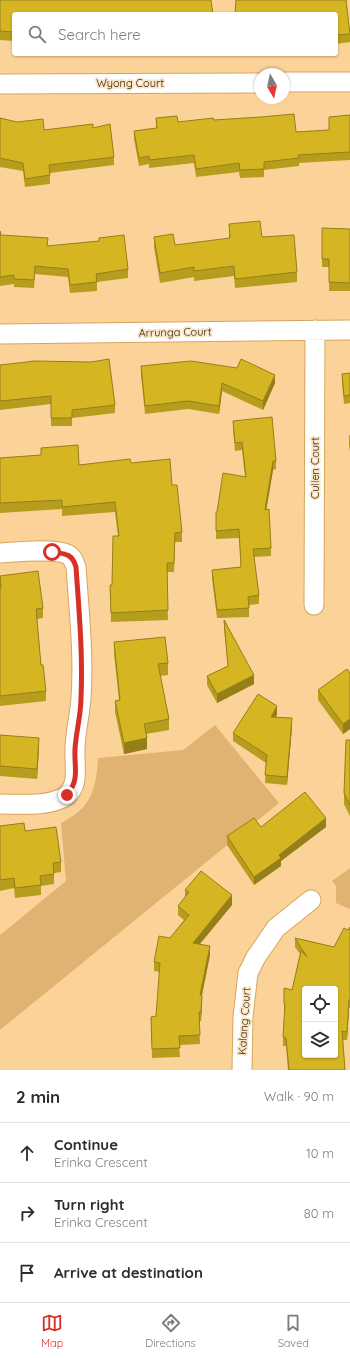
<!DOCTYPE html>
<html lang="en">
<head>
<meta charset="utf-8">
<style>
	:root { --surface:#fff; --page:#f7f7f7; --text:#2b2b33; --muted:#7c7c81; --line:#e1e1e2; --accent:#d93025 }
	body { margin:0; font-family:Quicksand,sans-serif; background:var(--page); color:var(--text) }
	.controls { position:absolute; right:12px; bottom:12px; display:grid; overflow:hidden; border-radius:4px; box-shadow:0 1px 3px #0004 }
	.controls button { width:36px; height:36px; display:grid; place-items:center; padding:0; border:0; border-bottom:1px solid var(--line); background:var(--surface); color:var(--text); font:20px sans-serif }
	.compass { position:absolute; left:254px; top:68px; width:36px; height:36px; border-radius:50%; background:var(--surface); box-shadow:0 1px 3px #0004; rotate:171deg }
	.stop { position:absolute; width:12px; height:12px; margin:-9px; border:3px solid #d93025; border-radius:50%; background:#fff }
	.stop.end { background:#d93025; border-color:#fff; box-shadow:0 1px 4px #0008 }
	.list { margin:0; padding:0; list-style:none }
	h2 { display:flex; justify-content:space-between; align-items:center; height:52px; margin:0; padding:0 16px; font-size:17px }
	h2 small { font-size:13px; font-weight:400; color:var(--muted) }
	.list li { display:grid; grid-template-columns:26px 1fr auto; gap:12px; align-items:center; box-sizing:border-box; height:60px; padding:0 16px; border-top:1px solid var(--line) }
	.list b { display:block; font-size:15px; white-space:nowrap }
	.list p { margin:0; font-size:13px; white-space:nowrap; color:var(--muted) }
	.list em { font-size:13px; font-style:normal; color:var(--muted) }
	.icon { flex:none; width:22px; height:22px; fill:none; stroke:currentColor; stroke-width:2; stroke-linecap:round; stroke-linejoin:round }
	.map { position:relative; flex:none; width:350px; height:1070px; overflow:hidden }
	.search { position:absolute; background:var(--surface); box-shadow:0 1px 3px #0004; left:12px; right:12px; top:12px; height:44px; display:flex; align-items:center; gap:10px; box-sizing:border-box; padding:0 14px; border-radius:4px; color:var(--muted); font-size:15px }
	.sheet { height:232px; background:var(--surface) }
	nav { display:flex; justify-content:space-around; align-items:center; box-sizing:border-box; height:56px; border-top:1px solid var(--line); background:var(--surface); font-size:11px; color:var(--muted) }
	nav a { display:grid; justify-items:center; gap:2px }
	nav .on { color:var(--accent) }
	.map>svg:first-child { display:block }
</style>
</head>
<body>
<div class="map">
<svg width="350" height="1070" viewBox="0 0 350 1070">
	<rect width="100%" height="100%" fill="#fbd399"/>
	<path fill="#e0b372" d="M215,725L279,803L0,1030V935L66,881L61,823C91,808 96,790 98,758L183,750Z
		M350,868V909L336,903V886L332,881Z"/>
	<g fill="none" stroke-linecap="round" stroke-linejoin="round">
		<g stroke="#d6a55b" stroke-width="21">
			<path id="minor" d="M284,82H350
				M0,84L260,83
				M0,334L350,330
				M0,553C17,552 52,548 67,554C73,557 74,562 76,567C79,611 84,654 81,698C80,715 75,733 75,750C74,765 80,785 66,796C50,807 19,804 0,804
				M314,605L315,330
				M242,1070L243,1017L248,973L256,957L276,928L311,900"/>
		</g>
		<use href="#minor" stroke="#fff" stroke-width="19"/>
	</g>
	<path fill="#b79d1d" d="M0,0L14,14V41L0,40Z
		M346,0L350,34V42L336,44V14H235Z
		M350,115V160L299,163V166L264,170V177L240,178L239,172L196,177L194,163L149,168V164L139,166L134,139V131L156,128V118L178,122L214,120L296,132L329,130V117Z
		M0,118L44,130L93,128L114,157V165L50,173V184L25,187L23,171L0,167Z
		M229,224L262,237L297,272V282L235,288L234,276L194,281V277L160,283L154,247V237L175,245L229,239Z
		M322,228L350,229V291H329V267H322Z
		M0,231L1,235L48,246L99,241V238L128,269V278L97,282V291L70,293L68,277L35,274L34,288L14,287V284L0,286Z
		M0,365L115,405V413L72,418V426H51V404L0,410Z
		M141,366L275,383L263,410L222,391L219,414L188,409L145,414L141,375Z
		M350,373V403L344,404L342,383V374Z
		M233,421L276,461V469L273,470L266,510L271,548V556L254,557L259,595V604L249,605V617L217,618L212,579V570L241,567L239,538L216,539V512H217L245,477L242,450L235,451L233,429Z
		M349,435H350V452L349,445Z
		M41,448L79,465L131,463L172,485L182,532V542H175L174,572H167L168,620L111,622L110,585H112L118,536L115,512L62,516V509L0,513V458L41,455Z
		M0,576L43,608V618L37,619L41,665L46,691V701L0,706Z
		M225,620L254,684L217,703L207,685V676L228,666L224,629Z
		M114,642L168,663V675L160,676L169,719V730L146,734L147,749L124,754L115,712V701L119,700L114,654Z
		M350,673V729L343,734L318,700V690Z
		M277,715L276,717L292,727L287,785L265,783L266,763L233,741V733Z
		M0,735L39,748L37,779L0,776Z
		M350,740V816L344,804V793Z
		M0,826L25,831L61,862V872L54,873V884L41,886V895L15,898L14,888L0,891Z
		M261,827H326L281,861V866L254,885L227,845V836Z
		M185,890L232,905L200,944L210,955L202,995V1004L201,1021H199L200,1044L179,1045L180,1057L152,1058L151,1017L156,1016L160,972L154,971V962L170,938L184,920L178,915V906L185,897Z
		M350,927V1008H349L347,1040H343L345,1070H288L286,1046H283V1037L285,1012H284V988L292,990L300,954L295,947V938L334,947L348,930Z"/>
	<path fill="#957f18" d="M275,375V383L263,410V401Z
		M222,383V391L219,414V406Z
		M273,461V470L265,518V510Z
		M254,675V684L217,703V694Z
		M277,706V715L271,725V717Z
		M292,718V727L287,785V777Z
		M350,719V729L343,734V724Z
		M39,738V748L37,779V769Z
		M147,738V749L124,754V743Z
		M326,818V827L281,861V866L254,885V877L279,855Z
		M232,895V905L193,952V943Z
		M210,946V955L200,1004V995Z
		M202,995V1004L201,1021V1012Z
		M349,1000V1008L347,1040V1032Z"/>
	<path fill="#d5b622" stroke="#957f18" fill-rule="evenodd" d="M0,0H211L213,14H14V32L0,31Z
		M236,0H346L350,34L336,35V14H235Z
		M294,114L296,132L329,130V117L350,115V152L298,155L299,158L264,162V169L240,170L239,163L196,169L194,155L149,160V156L139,158L134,131L157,128L156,118L177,116L178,122L213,118L214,120L261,117Z
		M0,118L17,122L43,119L44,130L93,124V128L110,124L114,157L49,165L50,175L25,179L23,163L0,158Z
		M260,221L262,237L294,235L297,272L235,279L234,266L194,271V267L160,273L154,237L173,234L175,245L230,238L229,224Z
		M322,228L350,229V283L329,282V259H322Z
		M0,231L1,235L48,238L47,246L99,241V238L124,235L128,269L96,274L97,282L70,285L68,269L35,266L34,280L14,279V275L0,277Z
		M109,359L115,405L72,410V418H51V396L0,401V365L35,361L91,362Z
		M241,359L275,375L263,401L222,383L219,406L188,401L145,406L141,366L191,361L237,368Z
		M350,373V395L344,396L342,374Z
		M272,417L276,461H273L265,510L269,509L271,548L253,549L259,595L248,597L249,608L217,610L212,570L241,567L239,529L216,531V512H217L223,473L246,477L242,442L235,443L233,421Z
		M78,445L79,465L130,459L131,463L170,459L172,485H177L182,532L175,533L174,563H167L168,610L111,613L110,585H112L113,536H119L115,502L62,507V500L0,503V458L41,455V448Z
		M38,571L43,608L36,609L41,665H43L46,691L0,696V588H1L0,576Z
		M224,620L254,675L217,694L207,676L228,666Z
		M165,637L168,663L158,664L169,719L144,724L147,738L124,743L115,701L120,700L114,642Z
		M347,669L350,673V719L343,724L318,690Z
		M258,694L277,706L271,717L292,718L287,777L265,775L267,755L233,733Z
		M0,735L39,738L37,769L0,766Z
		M346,740H350V805L344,793Z
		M305,792L326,818L279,855L281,858L254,877L227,836L254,818L261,827Z
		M24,823L25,831L56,827L61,862L53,863L54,874L40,876L41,885L15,888L14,878L0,880V826Z
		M201,871L232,895L193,943L210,946L200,995H202L201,1012H199L200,1035L179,1036L180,1048L152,1049L151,1017L156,1016L160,963L154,962L159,936L170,938L189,915L178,906L189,892L185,890Z
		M350,927V1000H349L347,1032L342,1031L345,1070H289L286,1038L283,1037L285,1004H284V988L292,990L301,951L307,957L295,938L334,947L344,928L348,930ZM305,989H335V1055H305Z"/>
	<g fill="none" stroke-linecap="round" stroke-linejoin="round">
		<path stroke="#d93025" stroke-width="5" d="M52,552C65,554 72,553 76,567C79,611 83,654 81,698C81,715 76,732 75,749C74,768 80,779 67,795"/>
	</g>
	<g text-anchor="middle" stroke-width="3.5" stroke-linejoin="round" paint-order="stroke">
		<g font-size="11" fill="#382404" stroke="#f8e4c7">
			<text x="130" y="87">Wyong Court</text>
			<text transform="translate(175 332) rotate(-1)" y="4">Arrunga Court</text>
			<text transform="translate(315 468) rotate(-90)" y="4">Cullen Court</text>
			<text transform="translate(244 1021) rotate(-86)" y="4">Kalang Court</text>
		</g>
	</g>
</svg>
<div class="controls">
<button><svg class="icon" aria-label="locate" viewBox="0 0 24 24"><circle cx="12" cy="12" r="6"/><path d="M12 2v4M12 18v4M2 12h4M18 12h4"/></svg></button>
<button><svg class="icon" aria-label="layers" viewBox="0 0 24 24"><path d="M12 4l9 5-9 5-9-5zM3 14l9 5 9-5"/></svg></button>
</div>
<svg class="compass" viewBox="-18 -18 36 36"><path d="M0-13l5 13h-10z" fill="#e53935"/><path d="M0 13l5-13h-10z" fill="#7c7c81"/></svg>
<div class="stop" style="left:52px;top:552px"></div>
<div class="stop end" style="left:67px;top:795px"></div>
<div class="search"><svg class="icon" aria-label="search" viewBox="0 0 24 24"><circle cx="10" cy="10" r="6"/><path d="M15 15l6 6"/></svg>Search here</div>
</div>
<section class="sheet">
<h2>2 min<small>Walk · 90 m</small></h2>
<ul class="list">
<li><svg class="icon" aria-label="ahead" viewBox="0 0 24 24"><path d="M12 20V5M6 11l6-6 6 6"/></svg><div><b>Continue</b><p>Erinka Crescent</p></div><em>10 m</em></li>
<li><svg class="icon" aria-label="right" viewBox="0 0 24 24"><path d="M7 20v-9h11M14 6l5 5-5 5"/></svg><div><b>Turn right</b><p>Erinka Crescent</p></div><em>80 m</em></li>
<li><svg class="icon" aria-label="arrive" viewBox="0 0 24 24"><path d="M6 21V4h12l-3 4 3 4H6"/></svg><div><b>Arrive at destination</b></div></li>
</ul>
</section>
<nav>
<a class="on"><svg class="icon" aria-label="map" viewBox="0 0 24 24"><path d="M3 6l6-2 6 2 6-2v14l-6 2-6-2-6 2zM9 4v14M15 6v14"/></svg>Map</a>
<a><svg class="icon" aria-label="directions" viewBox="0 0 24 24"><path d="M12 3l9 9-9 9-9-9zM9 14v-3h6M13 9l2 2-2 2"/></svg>Directions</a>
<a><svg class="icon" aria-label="saved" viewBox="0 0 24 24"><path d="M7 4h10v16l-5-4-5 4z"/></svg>Saved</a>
</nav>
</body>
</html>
